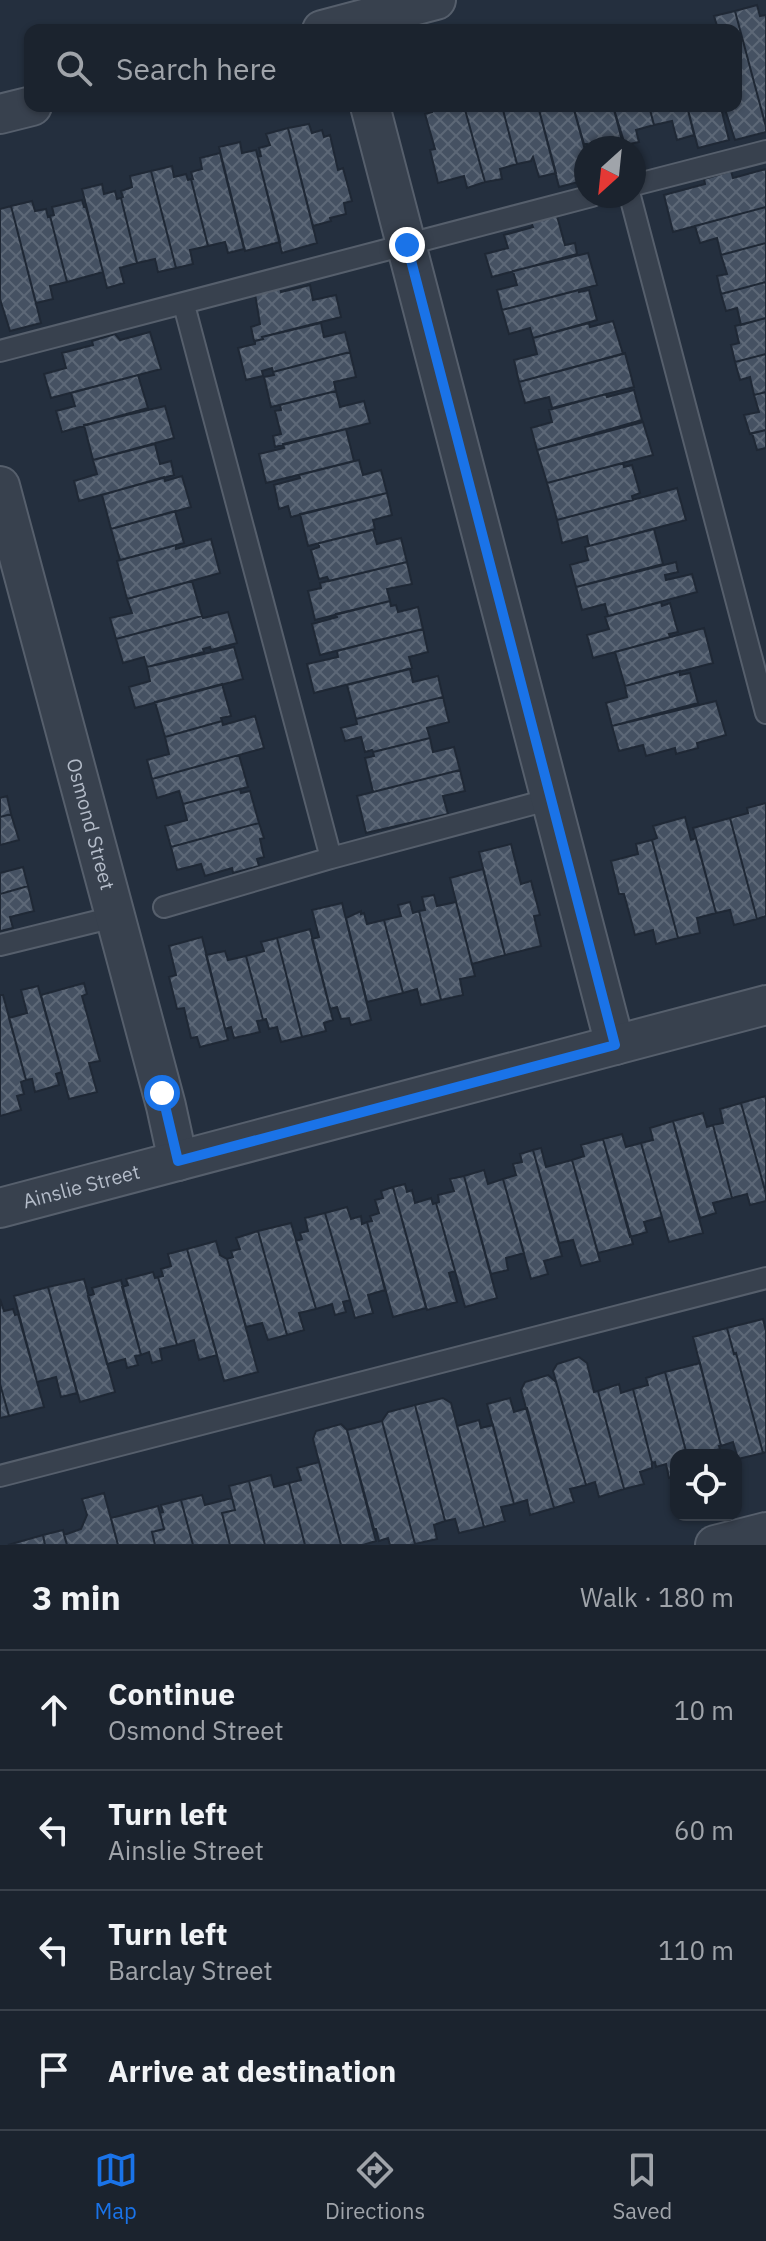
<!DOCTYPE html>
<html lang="en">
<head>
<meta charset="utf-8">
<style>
	:root { --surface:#1b232e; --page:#282f3a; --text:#f1f3f6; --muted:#a0a4aa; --line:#39404a; --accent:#1a73e8 }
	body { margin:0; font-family:"IBM Plex Sans",sans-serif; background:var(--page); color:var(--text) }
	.controls { position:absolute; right:24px; bottom:24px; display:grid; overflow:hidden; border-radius:16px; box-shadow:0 2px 6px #0004 }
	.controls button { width:72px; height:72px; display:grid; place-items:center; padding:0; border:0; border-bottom:2px solid var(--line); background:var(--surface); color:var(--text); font:40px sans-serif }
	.compass { position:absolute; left:574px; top:136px; width:72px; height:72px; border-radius:50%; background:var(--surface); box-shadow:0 2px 6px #0004; rotate:207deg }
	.stop { position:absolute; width:24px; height:24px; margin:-18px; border:6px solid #1a73e8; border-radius:50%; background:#fff }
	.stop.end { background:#1a73e8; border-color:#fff; box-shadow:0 2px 8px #0008 }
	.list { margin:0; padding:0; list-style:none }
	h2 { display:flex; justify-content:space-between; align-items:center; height:104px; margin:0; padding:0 32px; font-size:34px }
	h2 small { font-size:26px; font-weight:400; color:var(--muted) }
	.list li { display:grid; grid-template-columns:52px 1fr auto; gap:24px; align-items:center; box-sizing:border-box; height:120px; padding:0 32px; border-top:2px solid var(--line) }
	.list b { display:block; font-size:30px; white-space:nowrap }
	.list p { margin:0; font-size:26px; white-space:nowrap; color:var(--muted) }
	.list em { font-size:26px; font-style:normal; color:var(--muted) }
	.icon { flex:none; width:44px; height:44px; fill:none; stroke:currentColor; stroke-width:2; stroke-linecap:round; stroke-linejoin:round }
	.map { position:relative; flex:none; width:766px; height:1545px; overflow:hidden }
	.search { position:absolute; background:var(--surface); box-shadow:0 2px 6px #0004; left:24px; right:24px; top:24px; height:88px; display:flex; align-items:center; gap:20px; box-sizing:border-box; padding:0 28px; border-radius:16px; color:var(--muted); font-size:30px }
	.sheet { height:584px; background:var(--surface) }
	nav { display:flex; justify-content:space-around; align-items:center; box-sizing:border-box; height:112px; border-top:2px solid var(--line); background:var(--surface); font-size:22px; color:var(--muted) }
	nav a { display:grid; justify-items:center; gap:4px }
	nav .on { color:var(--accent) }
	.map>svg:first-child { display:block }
</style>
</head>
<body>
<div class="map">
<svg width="766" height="1545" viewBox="0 0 766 1545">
	<defs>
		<pattern id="building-cross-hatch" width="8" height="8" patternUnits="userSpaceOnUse" patternTransform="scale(2)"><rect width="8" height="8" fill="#455162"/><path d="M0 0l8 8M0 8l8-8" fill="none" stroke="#5d6877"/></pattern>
	</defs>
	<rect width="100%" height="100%" fill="#242f3e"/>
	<path fill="url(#building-cross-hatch)" stroke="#1f2835" stroke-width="2" d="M757,5L760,16L766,15V127L735,11Z
		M735,11L766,127V132L735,140L724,106H736V30H714L718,29L714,16Z
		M430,106H464L485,182L467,188L464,176L438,183L430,150L435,149L425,114L432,112Z
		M464,106H502L517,164L500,169L502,179L485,182Z
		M502,106H538L556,173L539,177L533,157L531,161L517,164Z
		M538,106H573L586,154V180L559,187Z
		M573,106H613L624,148H589L587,144H584Z
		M613,106H649L654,125L636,130L639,142L625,145Z
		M649,106H687L694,135L677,140L672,121L654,125Z
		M687,106H724L721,108L729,140L698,148Z
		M309,124L312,133L322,130L324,137L330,135L338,170L343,168L352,201L344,203L346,214L330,218L331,221L313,226L288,128Z
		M288,128L317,243L282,253L258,157L261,156L259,148L270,145L266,134Z
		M240,142L242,153L256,150L280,242L245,251L219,147Z
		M220,153L244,249L228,253L225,242L208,246L191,179H193L191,172L202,169L200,158Z
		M172,166L174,177L186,174L188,180L191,179L208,246L190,250L193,264L176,268L151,171Z
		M766,169V207L673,232L664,195L705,184L704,179L731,171L733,178Z
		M151,171L176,268L158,272L155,259L137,263L121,198L123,197L121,191L132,187L130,176Z
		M102,184L104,194L115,191L117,199L121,198L137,263L120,268L124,283L107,288L82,189Z
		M82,200L84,207H86L103,272L67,282L50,216L54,215L52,207Z
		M32,201L35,211L46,209L48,217L50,216L67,282L50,286L53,299L36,303L11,206Z
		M11,206L41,323L10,331L0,299V209Z
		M766,207V243L721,255L717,238L700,243L695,226Z
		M557,216L565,245L575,243L577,254L492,277L485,254L508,248L504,235L533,227L531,222Z
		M766,243V282L721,294L717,276L727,274L721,255Z
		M588,253L597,285L502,310L497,290L517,285L513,271Z
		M766,282V318L741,325L737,308L726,311L721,294Z
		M310,285L313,300L336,295L341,317L262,337L263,339L254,341L251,327L260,324L255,294L280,288L281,292Z
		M579,290V292L589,290L597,320L533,338L530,328L509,334L502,310Z
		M766,318V354L735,362L731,345L739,343L735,326Z
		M613,321L623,354L519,382L514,360L537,354L533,338L589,323L590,327Z
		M321,323L324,337L345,332L350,352L273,372L272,368L262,371L263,376L246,380L238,348L255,344V341L263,339L262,337Z
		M150,332L161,369L51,398L44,374L66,368L62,353L93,345L92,341L115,334L120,340Z
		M350,352L356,377L334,382L336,391L271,407L264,377L274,375L273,372Z
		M625,353L634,387L552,408L549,397L525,403L519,382Z
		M766,354V392L754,395L750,377L740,380L735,362Z
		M138,375L148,408L62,432L56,411L75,406L71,393Z
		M634,390L642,420L537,450L531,428L552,422L549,410L606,394L607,397Z
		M336,391L340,407L364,401L370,423L275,447L273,436L281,434L275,411L281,410L280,405Z
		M766,392V430L750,434L744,415L759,412L754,395Z
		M165,406L174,438L93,460L84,425Z
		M643,422L653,455L547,483L537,450Z
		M346,429L354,461L266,483L259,454L284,448L283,444Z
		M766,430V448L757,450L752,433Z
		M155,444L160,464L171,461L174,475L79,501L74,481L97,474L93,460Z
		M359,460L363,475L381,470L387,493L291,517L288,506L279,509L274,485L300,478L299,475Z
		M623,463L624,467L632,465L640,493L632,496L633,500L557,520L547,483Z
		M182,476L191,507L111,529L102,495L164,477L165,481Z
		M677,488L686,520L589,546L587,536L562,543L557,520Z
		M387,493L392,515L373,520L375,529L308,546L300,514Z
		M175,511L184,543L120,560L111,529Z
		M654,529L663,564L576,587L570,565L588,560L585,547Z
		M373,530L377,544L401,538L407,562L329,581L327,577L319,579L311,550L319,547V543Z
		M211,539L220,573L127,599L117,561L176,545V549Z
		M407,562L412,584L387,589L390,601L315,620L308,591L321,588L320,583Z
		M676,562L678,572L665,575L666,580L692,574L697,592L608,616L605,604L582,610L576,587Z
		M192,581L202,616L116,639L110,618L132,613L127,599Z
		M390,601L391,606L396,605L398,612L418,607L423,629L320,655L312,624L337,617L336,614Z
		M661,602L662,606L670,603L678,632L669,634L670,637L593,658L587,635L609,629L605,617Z
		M228,612L237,643L211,650L210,647L203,649L204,652L147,667L144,657L123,663L116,639L202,616L203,618Z
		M704,628L713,663L625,686L615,652Z
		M423,629L428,652L409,657L412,668L314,693L307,664L338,657L337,651Z
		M234,647L243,679L135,708L129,687L150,681L147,667Z
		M410,669L413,682L438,676L443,697L356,719L347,685Z
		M680,671V675L690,673L698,703L612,726L606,703L627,697L625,686Z
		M222,684L231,716L221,718L222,721L165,737L155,702Z
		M443,697L449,722L427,728L430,738L373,752L372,750L365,752L361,737L345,741L341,728L357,724L356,719Z
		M716,701L726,735L697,743L698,748L676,754L675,748L646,756L643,745L619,751L612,726Z
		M255,716L264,748L152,779L147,760L169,754L165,737L222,721L223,725Z
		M430,738L433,752L454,747L460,770L373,792L365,758L374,756L373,752Z
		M239,755L248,787L183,804L179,791L157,798L152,779Z
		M460,770L465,791L443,796L448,814L366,833L357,796Z
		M240,789L241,793L250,791L259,823L171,847L165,826L187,820L183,804Z
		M7,796L11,814L0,817V798Z
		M766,803V916L757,919L730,818L748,813L747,808Z
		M11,814L19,840L0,845V817Z
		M685,817L691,840L696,838L716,913L697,918L700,933L678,938L652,840L657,838L653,826Z
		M730,818L757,919L734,925L730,910L716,913L693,828Z
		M259,823L264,838L260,839L264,857L257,859L259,866L233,873L232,868L205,876L201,864L177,870L171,847Z
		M652,840L678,938L656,944L653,930L635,935L624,894H619L611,861L638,854L636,844Z
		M511,844L521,884L531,881L540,915L534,916L541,946L505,955L479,852Z
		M23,867L28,886L0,894V873Z
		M483,869L505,955L472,964L450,878Z
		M28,886L34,911L10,917L13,928L0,931V894Z
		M434,895L437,906L456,902L475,976L460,979L463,995L441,1000L419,911L425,910L422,897Z
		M410,902L413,913L419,911L441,1000L421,1005L417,989L403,993L384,920L401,916L398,905Z
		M342,903L371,1020L351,1025L349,1018L341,1019L337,1007L330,1009L312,939L319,937L312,910Z
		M361,911V914L364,913L367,924L384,920L403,993L367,1002L346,918Z
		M310,929L333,1020L324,1023L326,1031L302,1037L277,938Z
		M202,937L228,1040L200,1047L197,1037L191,1038L184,1008L177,1009L169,977L176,975L169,946Z
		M277,938L302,1037L281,1042L277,1027L269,1029L266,1019L263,1020L246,956L264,951L261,942Z
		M225,951L228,960L246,956L263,1020L257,1021L260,1032L234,1038L231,1027L225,1029L206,955Z
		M84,983L87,994L82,996L100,1061L89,1063L97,1092L69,1099L41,995Z
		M38,986L62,1072L56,1074L59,1085L35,1092L32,1079L26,1080L9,1018L27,1013L21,990Z
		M0,995H3L26,1080L21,1082L24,1094L17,1096L21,1110L0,1116Z
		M766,1096V1194L741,1103Z
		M741,1103L766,1194V1201L750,1205L747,1194L732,1198L713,1125L723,1123L720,1109Z
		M703,1113L707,1127L713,1125L732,1198L713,1203L716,1213L700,1218L673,1121Z
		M673,1121L703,1233L669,1242L641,1143L653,1140L650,1128Z
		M622,1134L626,1147L641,1143L662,1217L644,1222L647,1232L630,1237L603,1139Z
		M603,1139L633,1244L598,1253L572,1160L584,1156L581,1145Z
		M541,1148L546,1167L572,1160L600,1261L581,1266L573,1240L559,1243L533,1150Z
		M533,1150L562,1256L544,1261L548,1274L531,1279L503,1179L516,1175L513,1164L522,1162L520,1154Z
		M484,1170L488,1184L503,1179L524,1253L506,1258L508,1270L491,1274L464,1176Z
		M464,1176L497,1298L465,1307L436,1203L439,1202L438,1195L454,1191L450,1179Z
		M405,1184L407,1192L412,1190L415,1203L431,1198L433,1204L436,1203L455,1271L449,1273L457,1302L427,1310L393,1187Z
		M393,1187L426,1308L393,1317L367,1222L372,1221L370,1216L379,1213L375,1200L383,1198L381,1191Z
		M347,1207L351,1219L361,1216L362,1224L367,1222L385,1290L368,1295L373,1313L355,1318L325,1213Z
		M325,1213L350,1300L343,1302L346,1312L335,1315L332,1304L316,1309L296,1241L302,1239L300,1233L308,1231L305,1218Z
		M291,1223L316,1309L299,1313L304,1330L287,1335L258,1231Z
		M258,1231L287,1335L268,1340L262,1323L246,1327L227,1259L233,1257L231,1251L240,1249L236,1238Z
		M216,1241L220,1255L227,1259L258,1372L224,1381L187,1249Z
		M187,1249L217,1355L199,1360L194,1340L177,1345L158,1277L163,1276L161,1269L171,1266L168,1254Z
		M153,1272L155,1278L158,1277L177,1345L160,1349L162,1360L152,1363L149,1352L141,1355L122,1287L128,1285L126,1279Z
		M84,1279L115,1392L80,1402L48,1287Z
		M121,1280L141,1355L135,1356L138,1365L127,1368L125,1359L107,1364L88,1296L94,1294L92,1288Z
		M48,1287L77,1393L61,1397L56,1377L37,1382L14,1296Z
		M0,1299L4,1311L13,1309L15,1315L18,1314L44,1407L9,1416L0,1384Z
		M763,1319L766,1331V1452L763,1453L736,1353L734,1354L727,1328Z
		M727,1328L734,1354L736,1353L763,1453L738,1459L733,1442L721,1446L693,1337Z
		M579,1357L587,1363L594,1392L598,1391L624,1489L599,1497L595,1482L586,1485L553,1371L557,1364Z
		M700,1363L721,1446H719L720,1449L710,1452V1455H687L665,1372Z
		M665,1372L687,1455H676V1476L669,1478L666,1464L656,1467L655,1462L652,1463L633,1389L648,1385L646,1378Z
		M548,1375L556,1382L586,1485L570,1489L574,1502L554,1508L521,1390L525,1382Z
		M0,1384L9,1416L0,1418Z
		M619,1384L621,1393L633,1389L652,1463V1468L640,1472L644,1484L624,1489L598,1391Z
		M443,1398L451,1403L484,1527L459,1533L455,1519L445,1521L415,1405Z
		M510,1398L514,1412L527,1408L554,1508L530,1515L527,1500L514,1504L487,1404Z
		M415,1405L445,1521L434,1525L437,1539L415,1544L382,1421L388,1412Z
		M479,1420L481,1428L493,1425L514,1504L501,1507L505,1521L484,1527L457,1426Z
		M382,1421L415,1544L412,1545H390L388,1538L379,1541L376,1529H374L347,1430Z
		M341,1424L347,1430L376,1541L363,1545H341L313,1439L316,1431Z
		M319,1462L341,1545H305L289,1483L301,1480L297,1468Z
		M271,1475L274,1487L289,1483L305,1545H265L249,1481Z
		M249,1481L265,1545H230L222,1513L235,1510L229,1486Z
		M104,1493L118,1545H67L64,1535L81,1529L87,1515L82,1499Z
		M202,1495L205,1505L232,1498L235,1510L222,1513L230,1545H193L181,1500Z
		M181,1500L193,1545H155L152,1532L164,1529L160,1513L163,1512L161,1505Z
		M158,1506L164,1529L152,1532L155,1545H118L111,1518Z
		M63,1530L67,1545H45L43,1535Z
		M43,1535L45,1545H8Z"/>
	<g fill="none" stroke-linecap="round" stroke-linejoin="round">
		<g stroke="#565f6c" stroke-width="24">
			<path id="service" d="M634,185L766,151
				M630,196L766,713
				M184,305L331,858L551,799
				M0,351L592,196
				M164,907L331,858
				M0,945L114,917
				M0,1476L766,1278"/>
		</g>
		<g stroke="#565f6c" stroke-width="42">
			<g id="minor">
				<path d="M322,30L436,0"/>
				<path d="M370,106L615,1045"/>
				<path d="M0,114L32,106"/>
				<path id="s1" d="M0,486L166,1106L178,1161"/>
				<path id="s2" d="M0,1208L766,1005"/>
				<path d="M715,1545L766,1532"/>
			</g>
		</g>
		<use href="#service" stroke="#38414e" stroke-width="20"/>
		<use href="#minor" stroke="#38414e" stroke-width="38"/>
	</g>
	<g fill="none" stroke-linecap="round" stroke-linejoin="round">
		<path stroke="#1a73e8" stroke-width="10" d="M162,1093L178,1161L615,1045L407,245"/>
	</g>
	<g text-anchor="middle" stroke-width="7" stroke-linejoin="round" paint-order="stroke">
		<g font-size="20" fill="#b4bcc9" stroke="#1d2633">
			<text dy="7" stroke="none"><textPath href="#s1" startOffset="350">Osmond Street</textPath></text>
			<text dy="7" stroke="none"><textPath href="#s2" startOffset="84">Ainslie Street</textPath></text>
		</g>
	</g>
</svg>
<div class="controls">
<button><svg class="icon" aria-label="locate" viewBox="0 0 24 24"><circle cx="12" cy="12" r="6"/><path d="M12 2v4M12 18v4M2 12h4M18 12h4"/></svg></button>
</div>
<svg class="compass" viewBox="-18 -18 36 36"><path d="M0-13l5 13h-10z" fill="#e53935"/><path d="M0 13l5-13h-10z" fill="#a0a4aa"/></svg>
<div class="stop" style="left:162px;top:1093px"></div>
<div class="stop end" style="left:407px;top:245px"></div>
<div class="search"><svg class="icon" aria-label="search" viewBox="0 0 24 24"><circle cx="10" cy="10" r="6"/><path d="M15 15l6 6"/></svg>Search here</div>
</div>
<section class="sheet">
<h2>3 min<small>Walk · 180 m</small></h2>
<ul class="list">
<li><svg class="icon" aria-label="ahead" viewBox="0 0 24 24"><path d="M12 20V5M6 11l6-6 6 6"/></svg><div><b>Continue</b><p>Osmond Street</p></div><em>10 m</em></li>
<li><svg class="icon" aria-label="left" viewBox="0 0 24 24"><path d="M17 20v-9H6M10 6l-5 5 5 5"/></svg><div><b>Turn left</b><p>Ainslie Street</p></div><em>60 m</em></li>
<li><svg class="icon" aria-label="left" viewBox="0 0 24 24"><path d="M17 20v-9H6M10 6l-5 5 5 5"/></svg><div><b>Turn left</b><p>Barclay Street</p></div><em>110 m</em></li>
<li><svg class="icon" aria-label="arrive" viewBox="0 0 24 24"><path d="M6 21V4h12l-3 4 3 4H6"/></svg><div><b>Arrive at destination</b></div></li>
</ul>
</section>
<nav>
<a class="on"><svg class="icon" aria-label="map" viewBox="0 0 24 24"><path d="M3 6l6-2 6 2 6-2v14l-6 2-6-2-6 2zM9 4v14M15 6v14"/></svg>Map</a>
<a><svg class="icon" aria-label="directions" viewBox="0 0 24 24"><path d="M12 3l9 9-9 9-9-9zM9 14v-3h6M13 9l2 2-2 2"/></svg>Directions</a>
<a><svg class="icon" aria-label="saved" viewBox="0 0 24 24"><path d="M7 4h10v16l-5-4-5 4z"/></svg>Saved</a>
</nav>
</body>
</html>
